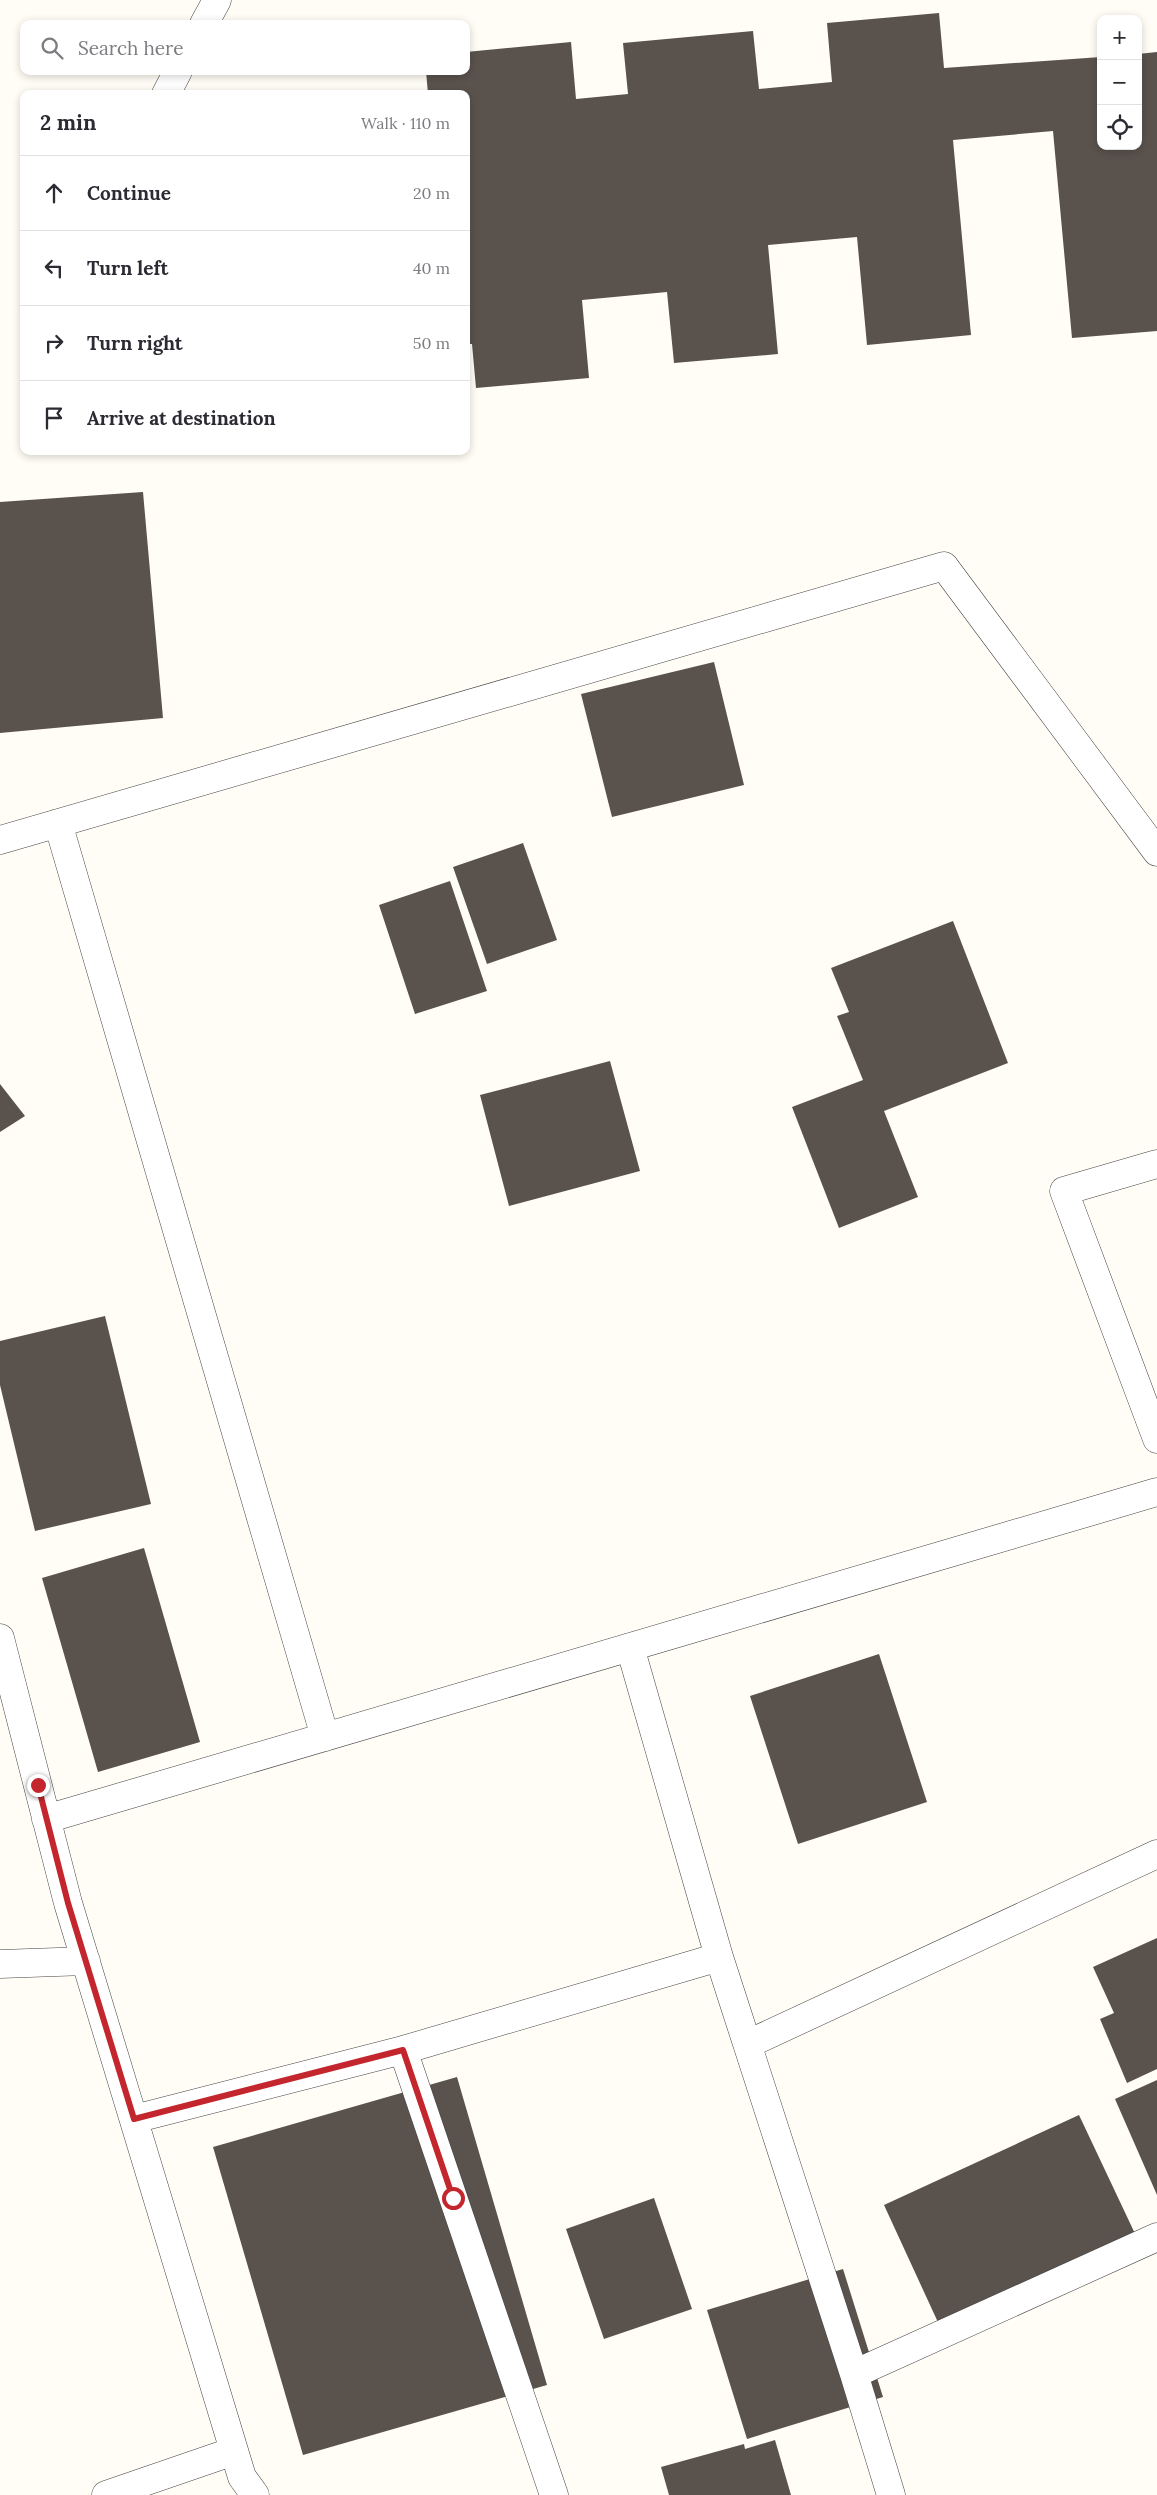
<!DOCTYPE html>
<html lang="en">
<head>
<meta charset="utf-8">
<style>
	:root { --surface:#fff; --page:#f7f7f7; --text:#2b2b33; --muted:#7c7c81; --line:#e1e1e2 }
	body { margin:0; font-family:Lora,serif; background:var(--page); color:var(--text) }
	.controls { position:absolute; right:15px; top:15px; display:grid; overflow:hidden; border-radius:10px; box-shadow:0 2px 8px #0003 }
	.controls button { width:45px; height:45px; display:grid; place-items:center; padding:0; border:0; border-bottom:1px solid var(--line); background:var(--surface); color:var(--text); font:25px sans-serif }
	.stop { position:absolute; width:15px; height:15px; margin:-11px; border:4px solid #c4262e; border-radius:50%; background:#fff }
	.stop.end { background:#c4262e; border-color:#fff; box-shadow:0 1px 5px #0008 }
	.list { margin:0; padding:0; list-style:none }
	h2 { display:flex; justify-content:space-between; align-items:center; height:65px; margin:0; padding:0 20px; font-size:21px }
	h2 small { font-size:16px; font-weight:400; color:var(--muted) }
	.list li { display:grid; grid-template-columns:32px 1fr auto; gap:15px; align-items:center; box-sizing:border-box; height:75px; padding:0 20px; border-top:1px solid var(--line) }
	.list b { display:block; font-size:19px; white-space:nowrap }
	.list em { font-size:16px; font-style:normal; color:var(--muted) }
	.icon { flex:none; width:28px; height:28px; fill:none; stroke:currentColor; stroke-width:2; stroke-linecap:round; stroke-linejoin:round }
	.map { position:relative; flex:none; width:1157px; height:2495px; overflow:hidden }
	.search { position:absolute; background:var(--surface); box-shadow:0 2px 8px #0003; left:20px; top:20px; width:450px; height:55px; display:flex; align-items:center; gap:12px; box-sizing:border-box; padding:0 18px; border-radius:10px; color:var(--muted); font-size:19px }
	.panel { position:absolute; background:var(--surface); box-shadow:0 2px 8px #0003; left:20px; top:90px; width:450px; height:365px; border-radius:10px }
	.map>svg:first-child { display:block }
</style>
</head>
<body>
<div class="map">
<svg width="1157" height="2495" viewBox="0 0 1157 2495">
	<rect width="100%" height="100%" fill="#fffdf5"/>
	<path fill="#5a524d" d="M939,13L944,68L1101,57V146H1138V54L1157,52V331L1072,338L1053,131L953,140L971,335L867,345L857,237L768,245L778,354L674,363L667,292L582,300L589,378L476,388L472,344H466V94H428L426,71H466V52L571,42L576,99L628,94L623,43L753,31L759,89L832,82L827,23Z
		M143,492L163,718L0,733V502Z
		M714,662L744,785L612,817L581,694Z
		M523,843L557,940L487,964L453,867Z
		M450,881L487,991L415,1014L379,905Z
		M953,921L1008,1063L884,1111L918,1197L839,1228L792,1107L863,1080L837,1016L849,1012L831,968Z
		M610,1061L640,1171L509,1206L480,1095Z
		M0,1084L25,1116L0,1132Z
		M105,1316L151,1504L35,1531L0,1385V1341Z
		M144,1548L200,1742L98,1772L42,1578Z
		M879,1654L927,1802L798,1844L750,1696Z
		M1157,1938V2069L1127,2083L1100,2019L1114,2013L1093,1967Z
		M457,2077L547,2385L303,2455L213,2147Z
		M1157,2080V2195L1115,2099Z
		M1079,2115L1138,2240L942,2331L884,2205Z
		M654,2198L692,2309L604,2339L566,2229Z
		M843,2269L883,2397L747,2439L707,2310Z
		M775,2440L791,2495H669L661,2467L744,2444L745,2449Z"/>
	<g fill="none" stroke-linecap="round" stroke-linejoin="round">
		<g stroke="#444" stroke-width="29">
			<path id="minor" d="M204,24L217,0
				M166,94L178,71
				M58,823L325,1737
				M0,840L944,566L1157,852
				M1157,1164L1064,1191L1157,1439
				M0,1638L68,1903L242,2477L255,2495
				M630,1647L719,1957L854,2374L891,2495
				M46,1819L1157,1492
				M0,1964L86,1961
				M748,2044L1157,1854
				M403,2050L554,2495
				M134,2119L403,2050L719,1957
				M854,2374L1157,2237
				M106,2495L234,2451"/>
		</g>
		<use href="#minor" stroke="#fff" stroke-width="28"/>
	</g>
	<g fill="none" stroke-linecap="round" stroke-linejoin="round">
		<path stroke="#c4262e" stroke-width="6" d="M38,1785L68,1903L134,2119L403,2050L453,2198"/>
	</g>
</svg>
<div class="controls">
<button>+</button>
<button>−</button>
<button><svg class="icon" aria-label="locate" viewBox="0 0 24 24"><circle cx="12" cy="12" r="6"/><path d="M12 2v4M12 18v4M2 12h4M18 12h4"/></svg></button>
</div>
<div class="stop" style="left:453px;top:2198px"></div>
<div class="stop end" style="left:38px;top:1785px"></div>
<div class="search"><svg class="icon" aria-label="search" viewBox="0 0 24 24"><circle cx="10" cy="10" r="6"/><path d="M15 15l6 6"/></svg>Search here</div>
<section class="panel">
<h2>2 min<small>Walk · 110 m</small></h2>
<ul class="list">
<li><svg class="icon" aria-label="ahead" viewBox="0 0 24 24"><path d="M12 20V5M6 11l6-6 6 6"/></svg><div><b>Continue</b></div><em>20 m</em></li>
<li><svg class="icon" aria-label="left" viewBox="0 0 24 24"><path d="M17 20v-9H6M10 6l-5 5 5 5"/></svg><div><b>Turn left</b></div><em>40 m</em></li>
<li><svg class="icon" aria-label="right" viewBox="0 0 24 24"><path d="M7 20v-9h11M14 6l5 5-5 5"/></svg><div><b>Turn right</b></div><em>50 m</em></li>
<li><svg class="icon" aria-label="arrive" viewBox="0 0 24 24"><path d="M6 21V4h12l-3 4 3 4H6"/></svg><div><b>Arrive at destination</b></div></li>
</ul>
</section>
</div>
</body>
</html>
